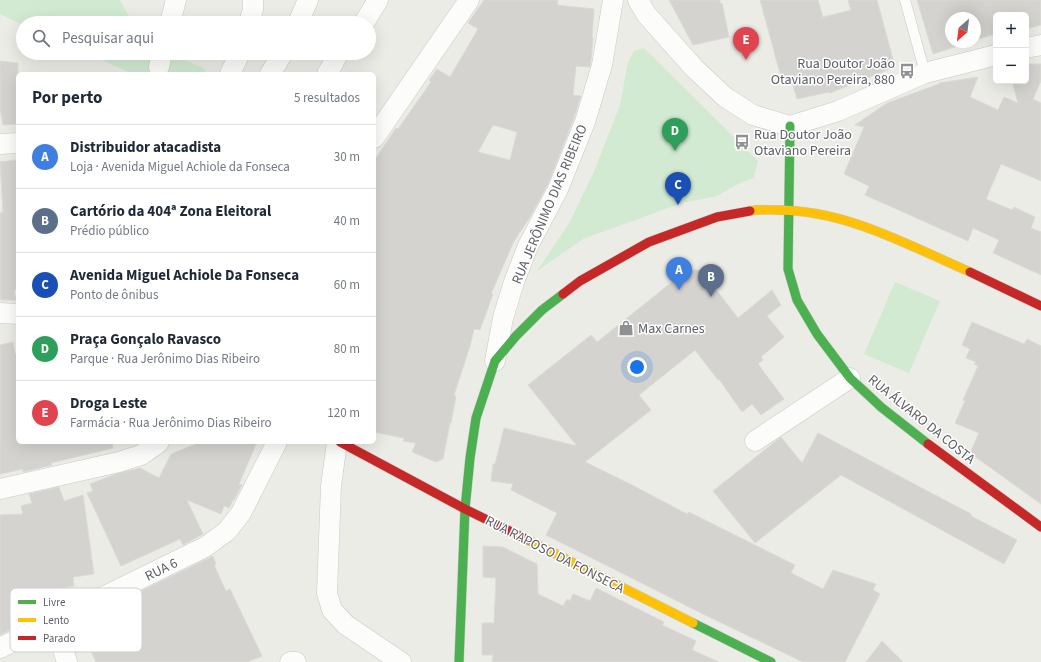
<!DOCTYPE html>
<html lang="pt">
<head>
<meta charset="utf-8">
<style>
	:root { --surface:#fff; --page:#f6f6f7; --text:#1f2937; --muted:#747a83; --line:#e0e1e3; --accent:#7c3aed }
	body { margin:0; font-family:"Source Sans 3",sans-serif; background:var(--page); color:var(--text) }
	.controls { position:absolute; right:12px; top:12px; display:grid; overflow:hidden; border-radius:6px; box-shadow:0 4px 16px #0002 }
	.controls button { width:36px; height:36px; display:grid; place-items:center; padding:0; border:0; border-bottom:1px solid var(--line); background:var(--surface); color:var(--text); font:20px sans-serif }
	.compass { position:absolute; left:945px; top:12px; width:36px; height:36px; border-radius:50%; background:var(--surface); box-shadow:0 4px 16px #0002; rotate:208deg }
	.you { position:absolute; left:637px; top:367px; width:14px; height:14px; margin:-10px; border:3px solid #fff; border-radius:50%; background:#1a73e8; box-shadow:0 0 0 6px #1a73e833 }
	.badge { display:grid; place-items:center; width:26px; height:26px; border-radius:50%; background:var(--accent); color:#fff; font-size:13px; font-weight:700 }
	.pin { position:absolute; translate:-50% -33px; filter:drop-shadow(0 1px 2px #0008) }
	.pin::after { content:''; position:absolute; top:21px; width:14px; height:12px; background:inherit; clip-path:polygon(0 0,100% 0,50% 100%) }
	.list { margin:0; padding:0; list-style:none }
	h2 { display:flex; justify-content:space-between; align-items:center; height:52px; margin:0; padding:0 16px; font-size:17px }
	h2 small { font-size:13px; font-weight:400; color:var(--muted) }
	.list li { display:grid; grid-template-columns:26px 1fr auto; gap:12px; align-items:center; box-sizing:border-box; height:64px; padding:0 16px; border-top:1px solid var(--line) }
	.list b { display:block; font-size:15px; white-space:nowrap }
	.list p { margin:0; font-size:13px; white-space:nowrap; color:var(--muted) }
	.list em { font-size:13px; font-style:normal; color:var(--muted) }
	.icon { flex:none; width:22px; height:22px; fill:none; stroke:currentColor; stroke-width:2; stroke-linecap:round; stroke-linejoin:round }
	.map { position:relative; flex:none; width:1041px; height:662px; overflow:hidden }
	.search { position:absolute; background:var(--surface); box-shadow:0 4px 16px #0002; left:16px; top:16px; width:360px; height:44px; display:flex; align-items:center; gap:10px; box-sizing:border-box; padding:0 14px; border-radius:22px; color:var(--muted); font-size:15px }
	.panel { position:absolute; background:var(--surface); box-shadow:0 4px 16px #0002; left:16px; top:72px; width:360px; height:372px; border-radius:6px }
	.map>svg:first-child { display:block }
</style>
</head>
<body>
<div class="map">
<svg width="1041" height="662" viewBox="0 0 1041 662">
	<rect width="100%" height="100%" fill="#ecece6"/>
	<path fill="#d2ead2" d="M0,0H120L129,16L134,23H23V25L0,14Z
		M644,48L758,161L754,178L740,183L717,196L682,203L583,239L537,271L568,225L593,174L620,105L628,62L634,51Z
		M86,53H167L204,68L206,74H133Z
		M895,282L940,301L909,373L864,354Z"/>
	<path fill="#d4d3d0" stroke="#dcdad4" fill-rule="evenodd" d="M484,0H558L557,5L594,9L592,37L593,38L591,60L590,67L576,66L573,95L581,96L574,118L548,184L530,217L514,241L491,294H493L480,330L476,329L475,330L474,329L470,346L454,395L456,396L451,423H450L443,459L436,462L412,452L416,443L403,441L404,438L374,432V161L396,128L398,129L431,82L429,80L437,69L450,77L478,29L468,23ZM493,125L517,132L510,160L478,152Z
		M669,0H720V4L722,3L729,37L693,45Z
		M760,0H818L823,17L851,10L848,0H877L895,67L830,93L829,92L797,99L790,75L781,77Z
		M917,0H1041V25L1026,29V15H996V34L975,40V18H951V42H970L933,54Z
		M0,61L18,63V124L3,125L0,109Z
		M1026,64H1041V81L1033,99L1041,103V181L1001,164L986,199L1012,210L1014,207L1035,217L1031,228L1041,232V275L993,253L999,240L973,228L968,241L865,195L869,186L844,174L864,127L855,125L887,103L939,84V83L978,77L970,97L998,110L1004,97L1018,103L1012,81H1026Z
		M17,160L18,170V289L14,290L16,300H1L0,293V213L3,212L0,162Z
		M687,270H701L738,318L772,290L781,305L767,316L784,337L761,357L763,360L758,364L784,399L761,415L752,404L742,412L719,379L718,380L695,350L639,395L651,410L585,462L632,485L687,514L689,512L795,565L791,573L823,589L833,570L876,584L873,590L880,594L845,662H803L707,616L546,535L557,513L511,490L513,484L491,481L493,464H495L504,428L577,446L528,385L591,335L597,342Z
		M972,322L1024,344L1027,339L1041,346V504L970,453L979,433L955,423L965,401L963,400L978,366L974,364L976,362L966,358L970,349L962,345Z
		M13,342L15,354L18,353V442H112L113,448L51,463L52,465L23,472V469L0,474V345Z
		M818,433L971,514V516L1017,540L1004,564L841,475L755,543L713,491L781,437L802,463Z
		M201,442H257L239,484L242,485L234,500H233L229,508L224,506L221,514L187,500L203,534L183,545L180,539L121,566L87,493L93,491L90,484L116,474L140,468L159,478L171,454Z
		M59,487L64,501L83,495L94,574L73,577L74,586L48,590L50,610L0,635V515L23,514L21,506L32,503L29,494Z
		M483,546L503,547L537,564L538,594L563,606L567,599L570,601L573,594L590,601L596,588L664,622L662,625L696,641L692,650L719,662H492L493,655H482V623H494L496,578L483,577Z
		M213,556L216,564L214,565L226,591L230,589L262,656L248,662H96L81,630L91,625L88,617Z
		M882,641L903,662H866Z"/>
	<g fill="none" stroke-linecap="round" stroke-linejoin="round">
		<g stroke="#c8cac8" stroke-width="11">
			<path id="lane" d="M905,0L925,73"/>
		</g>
		<g stroke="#c8cac8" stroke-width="21">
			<path id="street" d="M638,0L646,14L694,68L725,97L753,115L790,126L838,111L925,73L996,55
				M170,23L176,0
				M249,23L253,9V0
				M298,23L308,0
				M364,23L378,0
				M1026,48L1041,45
				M159,67L162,53
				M230,74L240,53
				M270,74L283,53
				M327,74L334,62L338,53
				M374,138L469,0
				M0,144L18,143
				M0,313L18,314
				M495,361L503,318L514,282L528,246L558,189L585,122L602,65L613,0
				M755,441L850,378
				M337,442L331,486L327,593L332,610L346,625L401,662
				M0,489L119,462L141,455L157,444L159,442
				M54,621L67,662
				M0,648L54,621L205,547L227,531L241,513L277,442
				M290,662H296"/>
		</g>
		<g stroke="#c9cac9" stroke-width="10">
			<path id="fast" d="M790,126L788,269L797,300L817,334L850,378L881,407L928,444
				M693,623L771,662
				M459,662L465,509L470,458L476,418L495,361L516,336L542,310L563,294"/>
		</g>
		<g stroke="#c9cac9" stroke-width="10">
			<path id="slow" d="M750,211C759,209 768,210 777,210C846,210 908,245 970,272
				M528,540L693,623"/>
		</g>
		<g stroke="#c9cac9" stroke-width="10">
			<path id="jam" d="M970,272L1041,306
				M563,294L580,281L649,242L717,217L750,211
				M340,442L465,509L528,540
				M928,444L1041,527"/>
		</g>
		<use href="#lane" stroke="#fcfcfb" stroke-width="10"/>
		<use href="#street" stroke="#fcfcfb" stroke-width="20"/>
		<use href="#fast" stroke="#4caf50" stroke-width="9"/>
		<use href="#slow" stroke="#ffc107" stroke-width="9"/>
		<use href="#jam" stroke="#c62828" stroke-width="9"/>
	</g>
	<defs>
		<g id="bus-bare" transform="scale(1.2)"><path d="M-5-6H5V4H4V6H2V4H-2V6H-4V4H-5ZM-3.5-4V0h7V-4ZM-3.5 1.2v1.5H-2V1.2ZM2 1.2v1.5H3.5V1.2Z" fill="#8e9092" stroke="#fff" stroke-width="2.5" paint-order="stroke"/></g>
		<g id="shop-bare" transform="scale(1.2)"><path d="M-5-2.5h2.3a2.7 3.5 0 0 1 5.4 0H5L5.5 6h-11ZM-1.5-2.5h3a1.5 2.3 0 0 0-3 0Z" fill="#8e9092" stroke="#fff" stroke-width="2.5" paint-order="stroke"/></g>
	</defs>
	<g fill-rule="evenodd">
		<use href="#bus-bare" x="907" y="71"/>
		<use href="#bus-bare" x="742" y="142"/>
		<use href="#shop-bare" x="626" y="328"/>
	</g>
	<g text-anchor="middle" stroke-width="3" stroke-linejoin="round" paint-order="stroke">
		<g font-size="14" fill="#5b5e65" stroke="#fff" text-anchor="start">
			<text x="895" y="68" text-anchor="end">Rua Doutor João<tspan x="895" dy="16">Otaviano Pereira, 880</tspan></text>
			<text x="754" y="139">Rua Doutor João<tspan x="754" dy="16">Otaviano Pereira</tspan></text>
			<text x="638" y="333">Max Carnes</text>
		</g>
		<g font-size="14" fill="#5b5e65" stroke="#fff">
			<text transform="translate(549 204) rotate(-67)" y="5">RUA JERÔNIMO DIAS RIBEIRO</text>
			<text transform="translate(922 419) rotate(39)" y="5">RUA ÁLVARO DA COSTA</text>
			<text transform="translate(555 554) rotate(27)" y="5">RUA RAPOSO DA FONSECA</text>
			<text transform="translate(161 569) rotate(-26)" y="5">RUA 6</text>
		</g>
	</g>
	<rect x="10" y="588" width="132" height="64" rx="6" fill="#fff" stroke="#cecfd1" stroke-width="1"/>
	<rect x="18" y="600" width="18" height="4" fill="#4caf50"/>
	<rect x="18" y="618" width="18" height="4" fill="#ffc107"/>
	<rect x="18" y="636" width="18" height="4" fill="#c62828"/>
	<g font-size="11" fill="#5b5e65">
		<text x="43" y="606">Livre</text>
		<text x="43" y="624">Lento</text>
		<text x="43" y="642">Parado</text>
	</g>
</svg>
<div class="controls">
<button>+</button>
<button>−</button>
</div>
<svg class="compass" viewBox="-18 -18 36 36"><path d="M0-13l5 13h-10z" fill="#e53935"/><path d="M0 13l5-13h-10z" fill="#747a83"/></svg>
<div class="you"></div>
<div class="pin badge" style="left:679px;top:290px;background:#3f7fe0">A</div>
<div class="pin badge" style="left:711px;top:297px;background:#5c6f8a">B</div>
<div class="pin badge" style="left:678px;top:205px;background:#1a4fb4">C</div>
<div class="pin badge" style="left:675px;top:151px;background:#2e9e5b">D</div>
<div class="pin badge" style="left:746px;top:60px;background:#e0444e">E</div>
<div class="search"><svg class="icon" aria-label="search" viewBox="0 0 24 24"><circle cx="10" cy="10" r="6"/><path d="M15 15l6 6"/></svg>Pesquisar aqui</div>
<section class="panel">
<h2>Por perto<small>5 resultados</small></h2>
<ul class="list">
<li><span class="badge" style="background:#3f7fe0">A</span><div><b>Distribuidor atacadista</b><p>Loja · Avenida Miguel Achiole da Fonseca</p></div><em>30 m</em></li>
<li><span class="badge" style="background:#5c6f8a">B</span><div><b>Cartório da 404ª Zona Eleitoral</b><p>Prédio público</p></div><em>40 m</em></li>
<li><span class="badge" style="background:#1a4fb4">C</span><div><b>Avenida Miguel Achiole Da Fonseca</b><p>Ponto de ônibus</p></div><em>60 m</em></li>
<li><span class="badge" style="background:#2e9e5b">D</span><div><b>Praça Gonçalo Ravasco</b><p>Parque · Rua Jerônimo Dias Ribeiro</p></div><em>80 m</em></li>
<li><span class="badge" style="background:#e0444e">E</span><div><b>Droga Leste</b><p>Farmácia · Rua Jerônimo Dias Ribeiro</p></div><em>120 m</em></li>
</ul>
</section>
</div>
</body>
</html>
